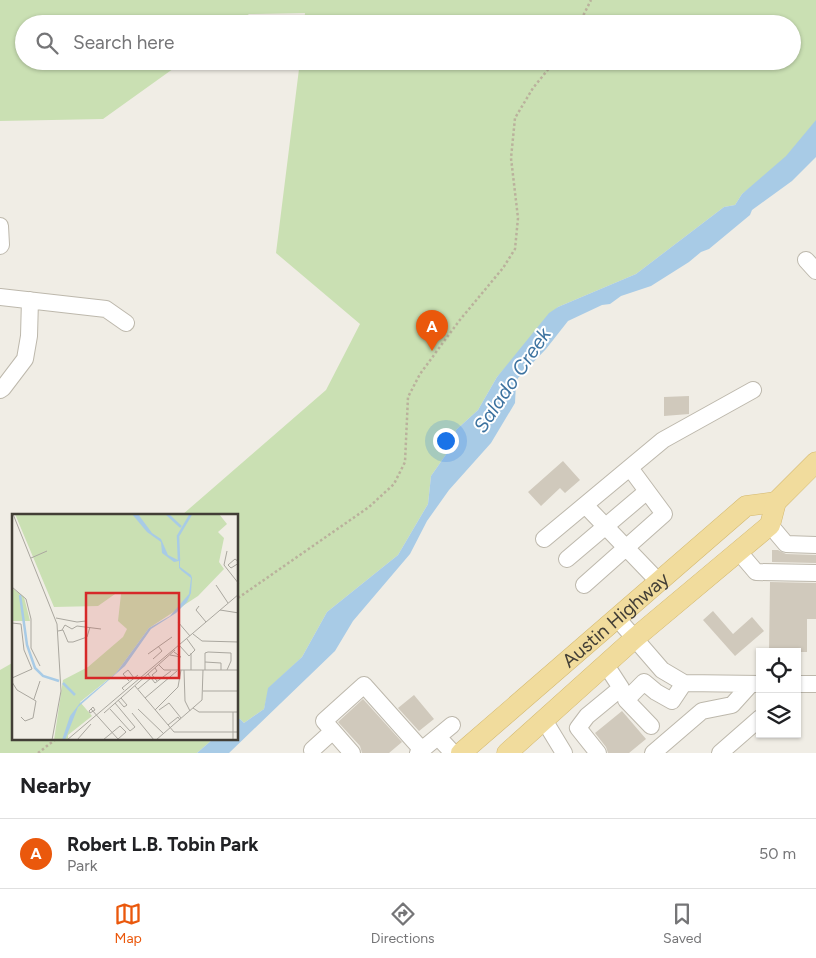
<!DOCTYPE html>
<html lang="en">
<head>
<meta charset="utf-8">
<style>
	:root { --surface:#fff; --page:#f6f6f6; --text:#202124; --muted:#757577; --line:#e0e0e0; --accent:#ea580c }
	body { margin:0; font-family:Figtree,sans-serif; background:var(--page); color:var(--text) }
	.controls { position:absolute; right:15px; bottom:15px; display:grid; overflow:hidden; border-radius:0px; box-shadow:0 1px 4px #0004 }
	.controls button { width:45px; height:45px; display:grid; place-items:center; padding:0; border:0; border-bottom:1px solid var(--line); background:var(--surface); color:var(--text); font:25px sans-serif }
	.you { position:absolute; left:445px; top:440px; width:18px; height:18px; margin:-12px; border:4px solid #fff; border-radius:50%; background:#1a73e8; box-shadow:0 0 0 8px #1a73e833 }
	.badge { display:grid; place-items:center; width:32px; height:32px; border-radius:50%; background:var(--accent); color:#fff; font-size:16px; font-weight:700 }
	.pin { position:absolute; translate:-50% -41px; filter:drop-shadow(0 1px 2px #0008) }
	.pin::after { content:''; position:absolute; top:26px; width:18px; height:15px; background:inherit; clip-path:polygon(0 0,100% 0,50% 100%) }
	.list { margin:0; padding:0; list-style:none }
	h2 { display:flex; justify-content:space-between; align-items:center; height:65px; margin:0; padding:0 20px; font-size:21px }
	h2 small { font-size:16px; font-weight:400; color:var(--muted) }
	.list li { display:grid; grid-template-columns:32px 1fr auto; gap:15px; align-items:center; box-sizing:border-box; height:70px; padding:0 20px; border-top:1px solid var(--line) }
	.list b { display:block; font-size:19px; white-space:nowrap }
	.list p { margin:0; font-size:16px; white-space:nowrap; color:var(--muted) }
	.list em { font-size:16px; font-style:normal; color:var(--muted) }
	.icon { flex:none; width:28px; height:28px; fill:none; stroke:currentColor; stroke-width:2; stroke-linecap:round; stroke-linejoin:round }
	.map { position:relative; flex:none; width:816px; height:753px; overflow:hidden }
	.search { position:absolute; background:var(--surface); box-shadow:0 1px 4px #0004; left:15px; right:15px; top:15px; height:55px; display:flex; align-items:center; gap:12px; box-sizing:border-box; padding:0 18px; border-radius:28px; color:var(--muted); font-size:19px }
	.sheet { height:135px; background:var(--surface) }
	nav { display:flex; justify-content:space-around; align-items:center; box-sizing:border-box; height:70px; border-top:1px solid var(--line); background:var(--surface); font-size:14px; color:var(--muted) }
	nav a { display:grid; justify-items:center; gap:2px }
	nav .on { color:var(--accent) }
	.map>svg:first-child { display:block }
</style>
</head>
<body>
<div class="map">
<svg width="816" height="753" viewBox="0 0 816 753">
	<rect width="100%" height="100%" fill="#f0ede5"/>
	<path fill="#cae0b3" d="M0,0H816V139L742,194L735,205L724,207L636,274L558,307L497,377L478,410L456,430L454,443L431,476L428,504L398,555L327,612L302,657L269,688L264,709L244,723L240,719H238V516L182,515L326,390L360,324L276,253L300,61H792V24H304L305,13L249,14L235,24H24V61H184L103,119L0,121Z
		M14,662V739H213L197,753H0V670Z"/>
	<path fill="#a8cbe6" d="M816,120V157L792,181L752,210L750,215L709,249L701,252L689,262L651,286L621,296L610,304L602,305L568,321L546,349L518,378L516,383L515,403L491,443L449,490L427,521L410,554L353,621L335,651L229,753H197L213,739H238V719H240L244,723L264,709L268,688L302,657L327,612L398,555L428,504L431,476L454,443L456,430L478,410L497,377L549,313L558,307L636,274L724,207L735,205L742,194L786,156Z"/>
	<path fill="#d0c9bc" d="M689,396V414L664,416V397Z
		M563,461L580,480L565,493L560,488L541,506L528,492Z
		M772,550H778L786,554L816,555V563L772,562Z
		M770,582L816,583V619H807V652H769Z
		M713,611L733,634L752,617L764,631L735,656L703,620Z
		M414,695L434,719L419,731L398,708Z
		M363,699L402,742L389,753H362L360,746L338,722Z
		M622,711L646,739L629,753H608L606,747L595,733Z"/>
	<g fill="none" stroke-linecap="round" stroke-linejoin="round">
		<g stroke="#bdb8ac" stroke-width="18">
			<path id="minor" d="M0,226L1,245L0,246
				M806,260L816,271
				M0,297L106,309L126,323
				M0,390L3,388L25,359L29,336L30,300
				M585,505L659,582
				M770,525L786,544L816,545
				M544,539L663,440L753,390
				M739,552L756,572L816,573
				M567,559L646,492
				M584,585L664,514L630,468
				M617,618L662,670L684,683L760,684
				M797,684H816
				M544,720L564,753
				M651,726L626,700L644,682L656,692L672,701L684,683
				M438,737L453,753
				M312,750L333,731
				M352,753L324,721L364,685L422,750
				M418,753L452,725
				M598,753L578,728L587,716L621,688L606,665
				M653,753L702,711L732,705L751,684
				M720,753L760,718"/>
		</g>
		<g stroke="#d4b970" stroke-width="21">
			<g id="major">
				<path id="s1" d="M461,753L746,506L776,502"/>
				<path d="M507,753L635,638L770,525L776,502L816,462"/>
			</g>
		</g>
		<path stroke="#bab19c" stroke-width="2.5" stroke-dasharray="2.5 2.5" stroke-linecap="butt" d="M579,24L591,0
			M238,598L369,507L394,484L405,462L408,397L420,374L459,321L503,268L515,249L518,218L511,158L515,118L533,88L555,61
			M38,753L56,739"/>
		<use href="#minor" stroke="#fff" stroke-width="16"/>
		<use href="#major" stroke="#f1dc9d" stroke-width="20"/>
	</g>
	<g text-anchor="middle" stroke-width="4" stroke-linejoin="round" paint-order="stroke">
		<g font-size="19" fill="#423e36" stroke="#fff">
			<text dy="7" stroke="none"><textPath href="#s1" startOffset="204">Austin Highway</textPath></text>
		</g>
		<g font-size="20" font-style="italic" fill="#3d73a0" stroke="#fff">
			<text transform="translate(512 380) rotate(-56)" y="7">Salado Creek</text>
		</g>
	</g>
	<g transform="translate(12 514)">
		<rect width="226" height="226" fill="#f0ede5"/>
		<path d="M3,0H207L215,10L206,18L212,24L207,48L212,55L186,82L137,114L104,159L68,188L80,202L56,221V226H42L51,166L76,153L111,123L115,115L106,107L109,80H103L86,92L42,93ZM0,74L12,83L18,107H0Z" fill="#cae0b3"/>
		<path d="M120,0H126L140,19L149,25L156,41L168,47V53L179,61L180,64L179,79L175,88L164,99L139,115L113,152L66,193L53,226H50L58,202L68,189L104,159L137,114L158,102L177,80L179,64L170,57L167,54V47L162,48L150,39L149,28L135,18Z" fill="#a8cbe6"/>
		<path fill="none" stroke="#a8cbe6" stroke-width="2.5" d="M155,0L169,13M167,47L166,22L179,0M8,81L15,131L23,154L31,162L47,167M51,169L63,181"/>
		<path fill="none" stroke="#aaa79f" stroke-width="1" d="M1,0L45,110L49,177L40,226M215,37L212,51L227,70M19,44L35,37M227,48L223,45L216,51L219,54L227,49M204,71L216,89M0,73L14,85L19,105V134L28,152M187,92L184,96L194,108M208,96L227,99M44,104L65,108L74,107V104M166,108L178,122M0,109L9,110L12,136L20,155L0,164M50,116L53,111L60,115L65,112L89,115M46,117L51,116L56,128H61L75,123L78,113M181,120L190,127L227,128M167,131L177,142L183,136L175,125M179,139V156M136,140L160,123M158,141L169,143L162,138M141,145L150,137L146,132M193,148L209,149V156M147,151L152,156H227M143,154L145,157L140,161L145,167M172,156L173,187L178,197M193,156V139L196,138L219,139V147L215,156M136,160L143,169L159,157M117,167L111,160L116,156L122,164M0,168L5,176L24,187L21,204L13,207L9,203M123,172L162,218H227M126,175L139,164M112,176L110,174L126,161M191,177H227M133,184L165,157M22,185L28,167M106,186L112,193L115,191L109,184M81,193L83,196L78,199L77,197ZM181,194L187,198H227M79,195L106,225M98,195L118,217L123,213L103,189M126,195L152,220M143,196L166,173L169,156M147,196L157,189L169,204M92,199L163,136M120,199L142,226M156,211L166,203L168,206M55,226L227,80M65,226L79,210M91,226L108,212L114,218L106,225M144,226L190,186L191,156M221,226V198"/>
		<path fill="#d62828" fill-opacity="0.15" stroke="#d62828" stroke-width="2.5" d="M74,79H167V164H74Z"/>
		<rect width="226" height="226" fill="none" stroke="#423e36" stroke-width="2.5"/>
	</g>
</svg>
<div class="controls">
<button><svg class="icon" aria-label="locate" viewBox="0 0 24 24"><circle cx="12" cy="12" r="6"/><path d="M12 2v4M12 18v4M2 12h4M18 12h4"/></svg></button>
<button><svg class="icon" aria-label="layers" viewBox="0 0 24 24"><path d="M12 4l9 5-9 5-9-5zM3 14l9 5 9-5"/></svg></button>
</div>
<div class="you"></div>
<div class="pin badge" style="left:432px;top:351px">A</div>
<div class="search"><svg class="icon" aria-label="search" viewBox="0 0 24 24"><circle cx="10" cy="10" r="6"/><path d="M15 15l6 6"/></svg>Search here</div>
</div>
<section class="sheet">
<h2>Nearby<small></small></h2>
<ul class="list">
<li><span class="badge">A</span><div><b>Robert L.B. Tobin Park</b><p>Park</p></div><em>50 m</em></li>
</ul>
</section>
<nav>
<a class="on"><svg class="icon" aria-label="map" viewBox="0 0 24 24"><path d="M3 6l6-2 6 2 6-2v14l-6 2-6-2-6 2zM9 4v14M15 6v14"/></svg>Map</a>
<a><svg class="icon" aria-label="directions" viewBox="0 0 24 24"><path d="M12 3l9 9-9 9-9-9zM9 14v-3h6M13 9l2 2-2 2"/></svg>Directions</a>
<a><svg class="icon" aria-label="saved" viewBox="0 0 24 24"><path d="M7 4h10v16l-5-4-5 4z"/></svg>Saved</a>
</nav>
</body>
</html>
